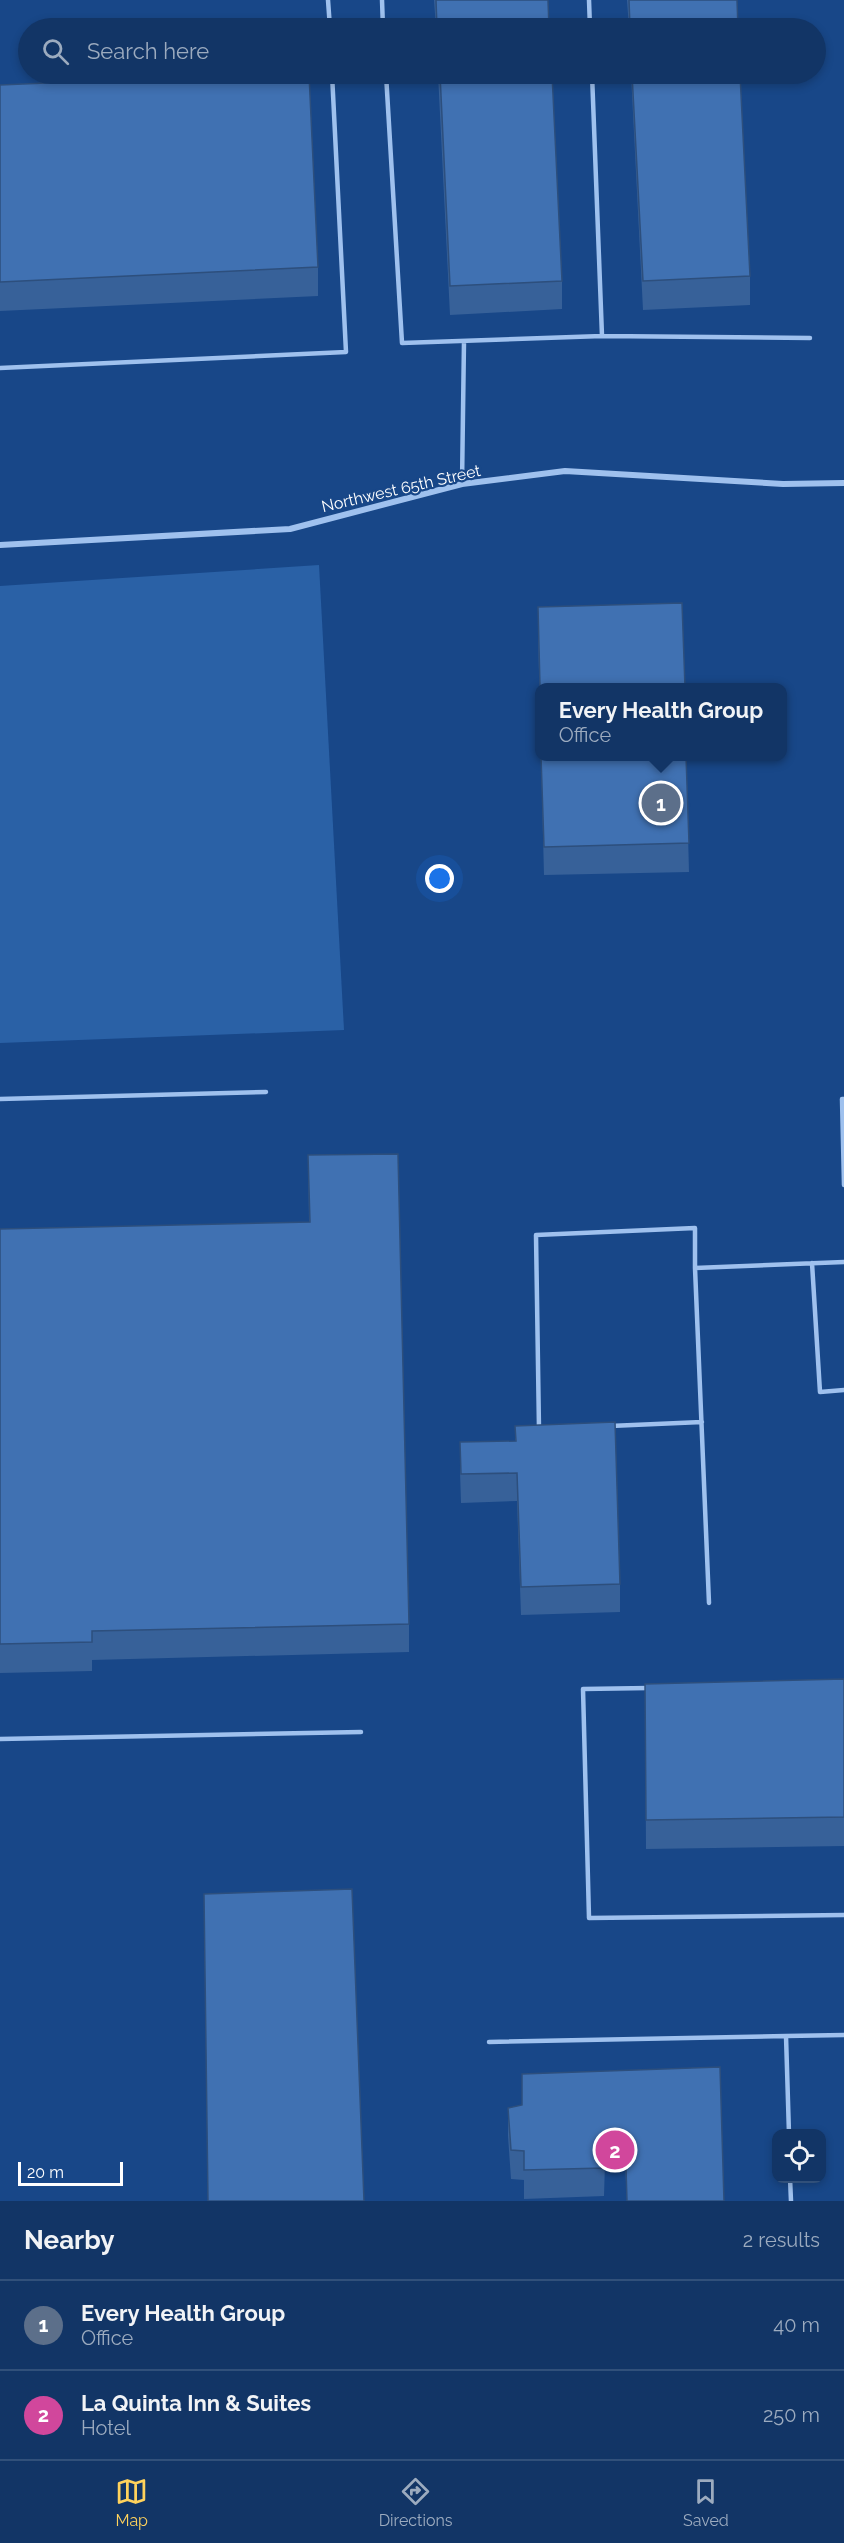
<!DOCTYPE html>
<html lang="en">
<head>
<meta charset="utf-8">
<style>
	:root { --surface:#123566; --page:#1f406f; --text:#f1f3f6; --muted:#9cabbf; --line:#31507a; --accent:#ffd25c }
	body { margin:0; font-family:Raleway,sans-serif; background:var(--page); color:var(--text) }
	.controls { position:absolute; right:18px; bottom:18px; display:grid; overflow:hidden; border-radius:12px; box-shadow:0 3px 9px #0003 }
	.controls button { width:54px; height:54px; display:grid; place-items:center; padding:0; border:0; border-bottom:2px solid var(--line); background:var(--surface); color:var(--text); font:30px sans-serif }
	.scale { position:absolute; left:18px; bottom:15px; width:105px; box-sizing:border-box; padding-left:6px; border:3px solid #fff; border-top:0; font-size:16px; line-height:21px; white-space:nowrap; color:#fff; -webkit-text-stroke:4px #184788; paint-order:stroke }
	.you { position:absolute; left:440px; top:879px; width:21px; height:21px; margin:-15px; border:4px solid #fff; border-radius:50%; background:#1a73e8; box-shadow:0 0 0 9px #1a73e833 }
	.badge { display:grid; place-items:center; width:39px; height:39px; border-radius:50%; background:var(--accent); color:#fff; font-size:20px; font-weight:700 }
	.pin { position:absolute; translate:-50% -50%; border:3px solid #fff; box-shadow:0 2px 6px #0006 }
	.popup { position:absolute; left:535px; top:683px; width:252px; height:78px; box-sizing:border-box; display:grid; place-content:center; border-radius:12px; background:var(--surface); filter:drop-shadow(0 2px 4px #0005); font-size:20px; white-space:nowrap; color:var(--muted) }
	.popup b { font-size:22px; color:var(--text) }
	.popup::after { content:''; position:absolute; left:50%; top:100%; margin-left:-12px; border:12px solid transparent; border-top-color:var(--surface) }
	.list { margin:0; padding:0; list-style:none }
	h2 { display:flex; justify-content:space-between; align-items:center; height:78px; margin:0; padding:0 24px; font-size:26px }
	h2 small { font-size:20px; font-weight:400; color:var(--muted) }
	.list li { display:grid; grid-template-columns:39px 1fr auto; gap:18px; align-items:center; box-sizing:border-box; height:90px; padding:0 24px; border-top:2px solid var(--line) }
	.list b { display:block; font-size:22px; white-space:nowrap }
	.list p { margin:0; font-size:20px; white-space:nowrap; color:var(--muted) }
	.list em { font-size:20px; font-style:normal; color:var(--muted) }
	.icon { flex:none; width:33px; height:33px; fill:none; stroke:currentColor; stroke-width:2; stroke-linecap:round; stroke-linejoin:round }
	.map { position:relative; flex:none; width:844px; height:2201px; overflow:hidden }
	.search { position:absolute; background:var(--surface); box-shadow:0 3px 9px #0003; left:18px; right:18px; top:18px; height:66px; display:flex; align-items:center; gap:15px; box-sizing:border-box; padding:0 21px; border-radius:33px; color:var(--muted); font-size:22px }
	.sheet { height:258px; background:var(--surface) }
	nav { display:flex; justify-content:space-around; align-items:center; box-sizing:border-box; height:84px; border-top:2px solid var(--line); background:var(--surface); font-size:16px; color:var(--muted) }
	nav a { display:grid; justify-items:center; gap:3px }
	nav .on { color:var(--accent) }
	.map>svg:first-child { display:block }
</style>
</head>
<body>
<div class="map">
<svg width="844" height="2201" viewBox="0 0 844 2201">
	<rect width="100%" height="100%" fill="#184788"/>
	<path fill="#2a61a6" d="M319,565L344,1030L0,1043V586Z"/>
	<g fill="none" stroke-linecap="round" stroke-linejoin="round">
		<path stroke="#9fc1ee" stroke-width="4.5" d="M328,0L330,28
			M382,0L383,28
			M589,0L590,28
			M386,74L402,343L602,336L592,74
			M602,336L810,338
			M0,368L346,352L332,74
			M462,484L464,341
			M0,1099L266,1092
			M844,1099H842L844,1185
			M812,1263L820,1392L844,1390
			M695,1268L709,1603
			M610,1426L702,1422
			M539,1429L536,1235L695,1228V1268L844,1262
			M649,1688L583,1689L589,1918L844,1915
			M0,1739L361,1732
			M786,2036L844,2035
			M489,2042L786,2036L789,2134
			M790,2178L791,2201"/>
		<path stroke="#9fc1ee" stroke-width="6" d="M0,545L290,529L462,484L565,471L783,484L844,483"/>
	</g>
	<path fill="#376199" d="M434,0H548L549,28H436Z
		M627,0H737L738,28H629Z
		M438,74H552L562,281V309L450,315Z
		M631,74H740L750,276V305L643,310Z
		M0,85L318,267V296L0,311Z
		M538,607L540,687V708L538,636Z
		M541,756H686L689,872L544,875Z
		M308,1155L409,1624V1652L92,1660V1671L0,1673V1229L309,1222Z
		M515,1426L620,1584V1612L521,1615L517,1501L461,1503L460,1471V1442L515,1441Z
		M844,1679V1846L646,1849L645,1684Z
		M720,2067L724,2201H627L625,2163H605L604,2196L524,2199V2180L511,2179L508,2136V2108Z"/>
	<path fill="#4071b2" stroke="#2d4f7d" stroke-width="1.5" d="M436,0H548L549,28H437Z
		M629,0H737L738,28H630Z
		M252,74H309L318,267L0,282V85Z
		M440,74H552L562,281L450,286Z
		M632,74H740L750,276L643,281Z
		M682,603L685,687H540L538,607Z
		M541,756H686L689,843L544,847Z
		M398,1154L409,1624L92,1631V1642L0,1644V1229L310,1222L308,1155Z
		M615,1422L620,1584L521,1587L517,1473L461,1474L460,1442L516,1441L515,1426Z
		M844,1679V1817L646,1820L645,1684Z
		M352,1889L364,2201H208L204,1894Z
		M720,2067L724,2201H627L625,2134L605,2135L604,2168L524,2170V2151L511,2150L508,2108L522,2105V2074Z"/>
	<g text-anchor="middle" stroke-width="4.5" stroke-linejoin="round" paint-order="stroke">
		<g font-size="16" fill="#fff" stroke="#184788">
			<text transform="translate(401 488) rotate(-13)" y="6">Northwest 65th Street</text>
		</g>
	</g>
</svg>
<div class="controls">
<button><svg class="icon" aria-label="locate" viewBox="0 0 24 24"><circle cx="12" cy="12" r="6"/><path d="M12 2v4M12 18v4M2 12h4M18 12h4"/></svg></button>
</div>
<div class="scale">20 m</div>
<div class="you"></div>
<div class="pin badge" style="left:661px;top:803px;background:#5c6f8a">1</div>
<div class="popup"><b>Every Health Group</b>Office</div>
<div class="pin badge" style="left:615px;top:2150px;background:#d1479c">2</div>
<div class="search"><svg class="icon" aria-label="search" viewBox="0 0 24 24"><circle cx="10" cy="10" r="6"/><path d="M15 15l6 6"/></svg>Search here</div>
</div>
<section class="sheet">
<h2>Nearby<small>2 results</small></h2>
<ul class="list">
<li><span class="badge" style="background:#5c6f8a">1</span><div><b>Every Health Group</b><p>Office</p></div><em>40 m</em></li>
<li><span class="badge" style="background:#d1479c">2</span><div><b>La Quinta Inn &amp; Suites</b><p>Hotel</p></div><em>250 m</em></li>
</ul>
</section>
<nav>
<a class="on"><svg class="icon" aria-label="map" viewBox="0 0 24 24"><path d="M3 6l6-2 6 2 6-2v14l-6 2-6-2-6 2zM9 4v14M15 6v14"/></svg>Map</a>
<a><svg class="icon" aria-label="directions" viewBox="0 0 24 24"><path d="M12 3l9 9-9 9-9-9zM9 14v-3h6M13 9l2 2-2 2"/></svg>Directions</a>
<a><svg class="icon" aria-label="saved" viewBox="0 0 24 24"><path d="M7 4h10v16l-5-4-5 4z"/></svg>Saved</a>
</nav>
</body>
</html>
